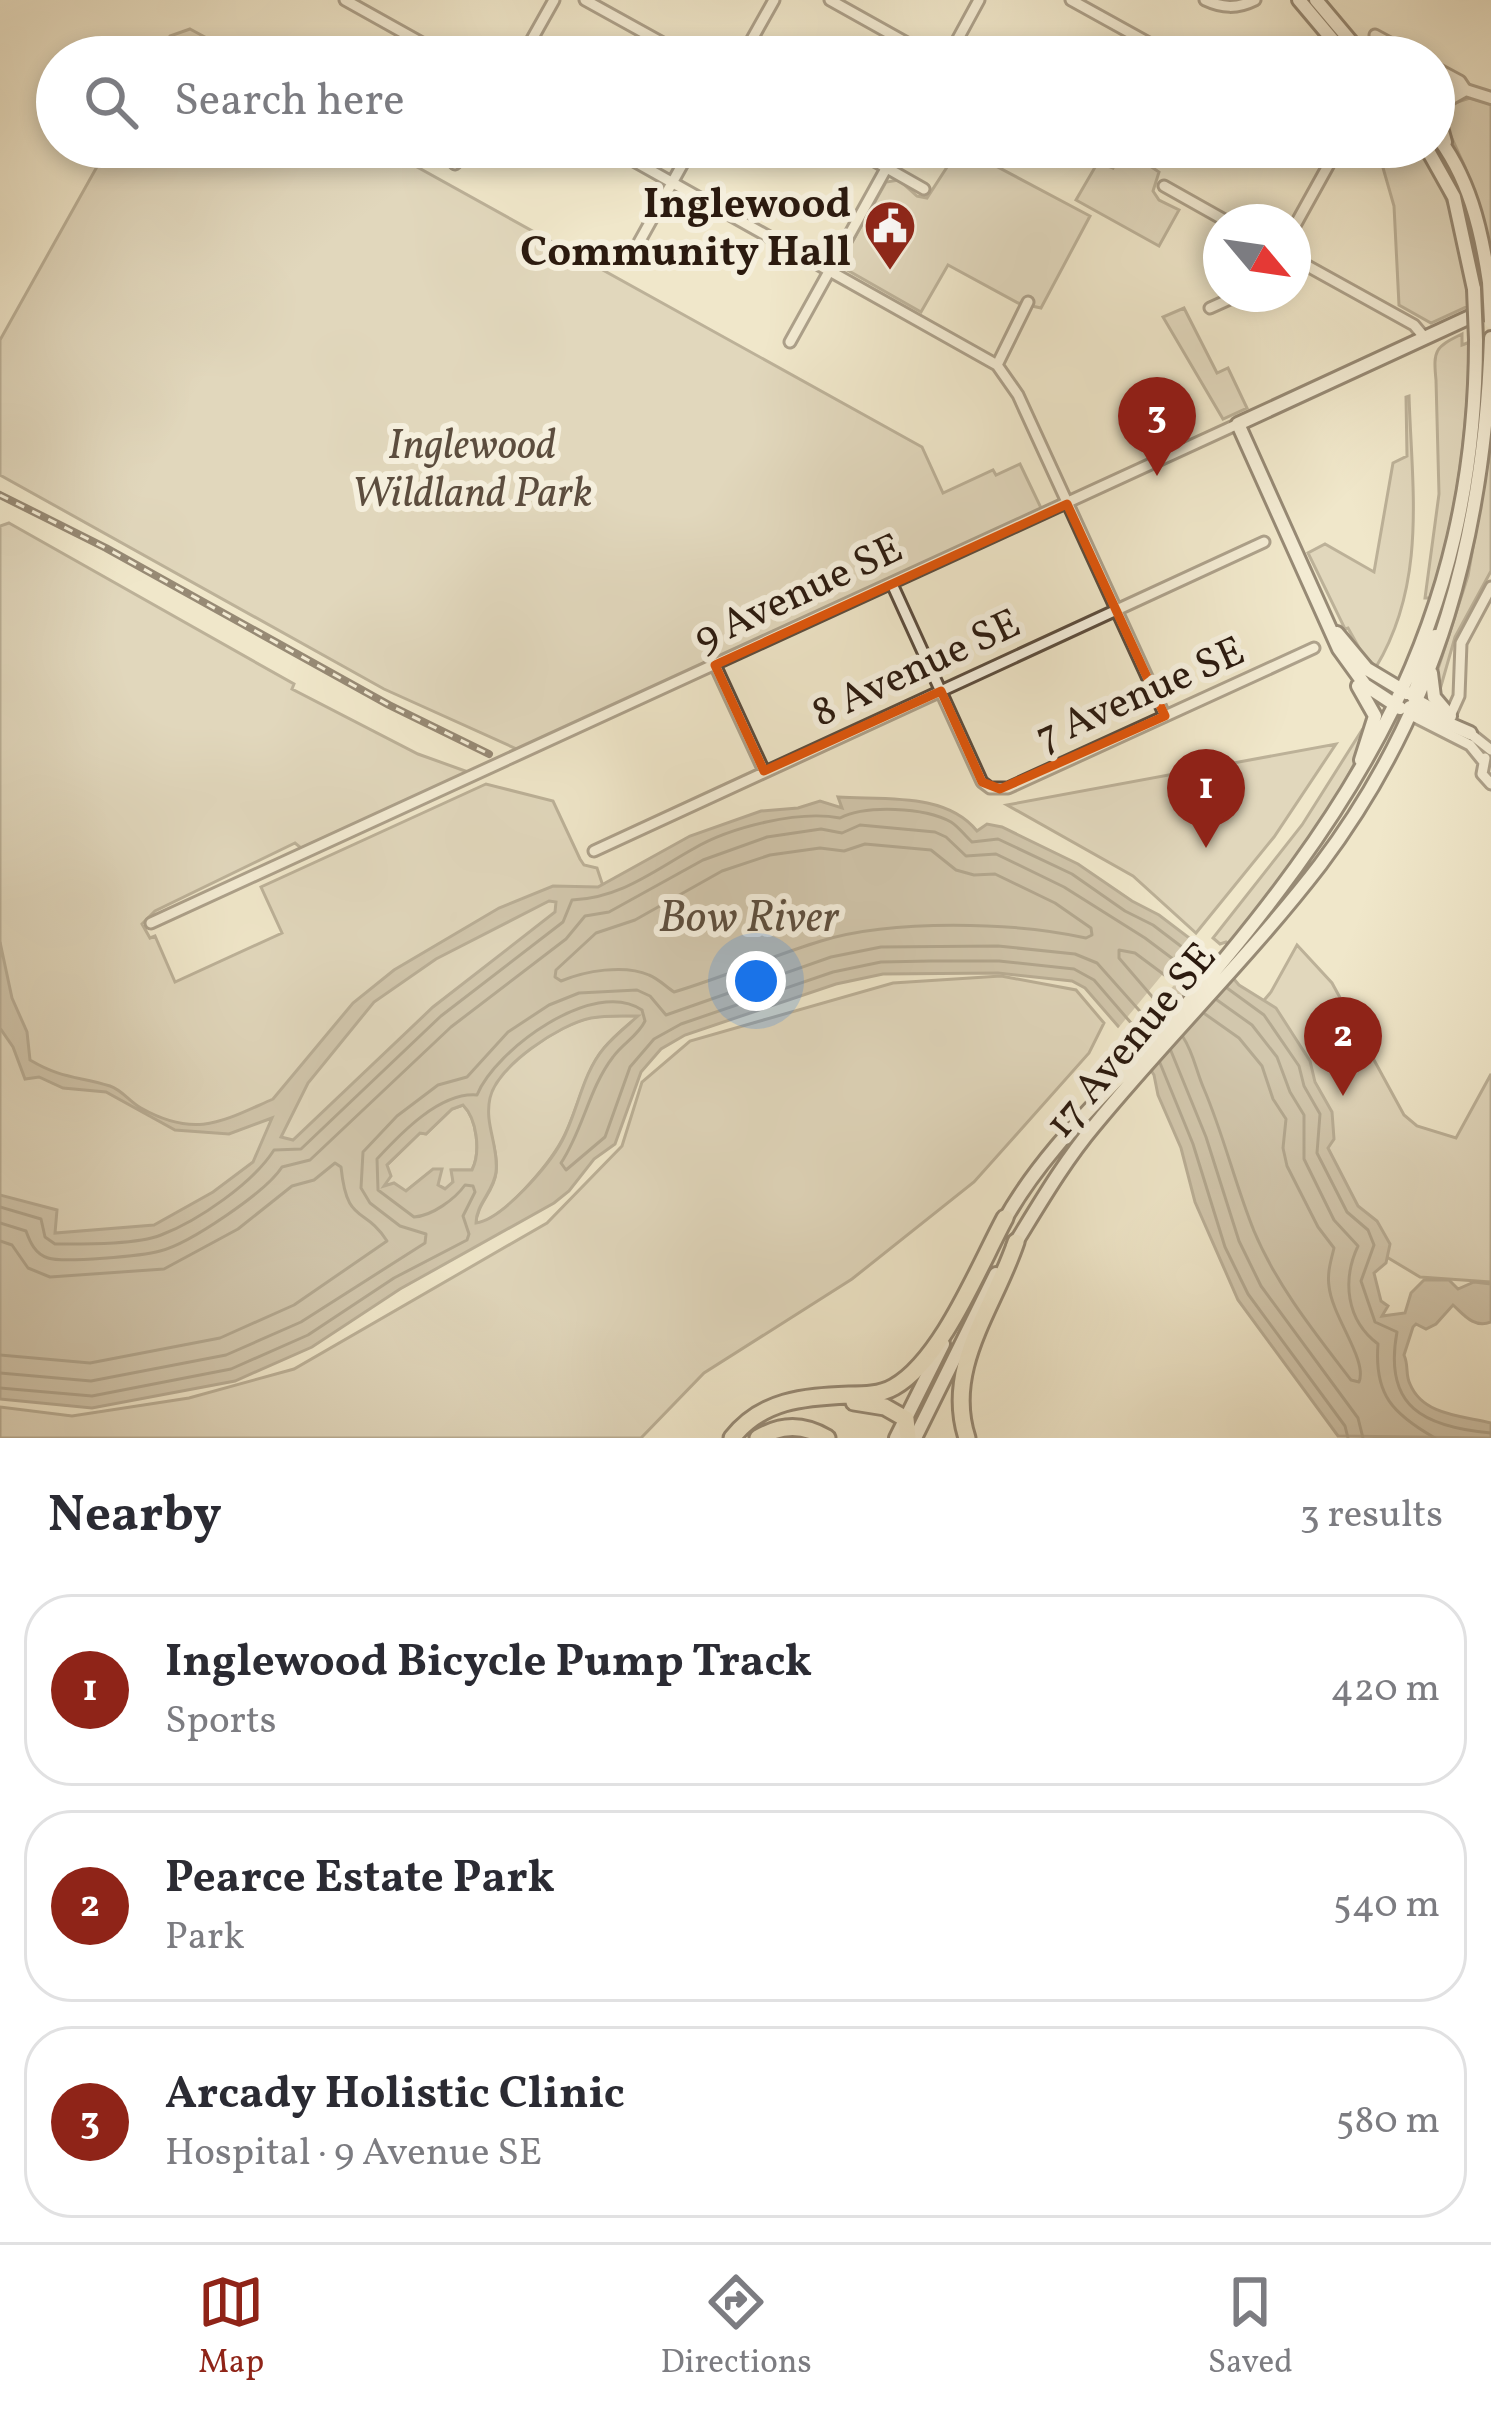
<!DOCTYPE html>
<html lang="en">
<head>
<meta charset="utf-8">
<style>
	:root { --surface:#fff; --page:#f2f2f3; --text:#2b2b33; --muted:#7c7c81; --line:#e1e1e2; --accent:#8f2418 }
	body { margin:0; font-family:Vollkorn,serif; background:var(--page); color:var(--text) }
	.compass { position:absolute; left:1203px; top:204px; width:108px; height:108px; border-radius:50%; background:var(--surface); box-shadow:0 6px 18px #0003; rotate:119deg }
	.you { position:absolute; left:756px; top:981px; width:42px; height:42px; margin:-30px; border:9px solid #fff; border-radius:50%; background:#1a73e8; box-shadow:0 0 0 18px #1a73e833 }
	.badge { display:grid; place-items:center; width:78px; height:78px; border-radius:50%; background:var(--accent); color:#fff; font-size:39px; font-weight:700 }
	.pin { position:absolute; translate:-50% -99px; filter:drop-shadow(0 3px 6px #0008) }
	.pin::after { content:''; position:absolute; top:63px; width:42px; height:36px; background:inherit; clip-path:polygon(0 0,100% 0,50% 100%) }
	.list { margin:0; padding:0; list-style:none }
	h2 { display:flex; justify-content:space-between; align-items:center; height:156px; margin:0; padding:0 48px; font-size:51px }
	h2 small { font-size:39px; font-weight:400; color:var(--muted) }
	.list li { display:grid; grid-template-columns:78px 1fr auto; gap:36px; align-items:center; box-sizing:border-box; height:192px; margin:0 24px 24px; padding:0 24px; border:3px solid var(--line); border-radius:48px }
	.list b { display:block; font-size:45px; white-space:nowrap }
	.list p { margin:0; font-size:39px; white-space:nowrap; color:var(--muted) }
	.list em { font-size:39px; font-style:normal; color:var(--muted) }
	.icon { flex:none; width:66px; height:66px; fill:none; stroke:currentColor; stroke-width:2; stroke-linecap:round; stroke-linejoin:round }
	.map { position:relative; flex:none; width:1491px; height:1438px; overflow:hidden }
	.search { position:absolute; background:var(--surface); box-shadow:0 6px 18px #0003; left:36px; right:36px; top:36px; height:132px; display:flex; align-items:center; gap:30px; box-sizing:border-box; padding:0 42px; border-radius:66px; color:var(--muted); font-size:45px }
	.sheet { height:804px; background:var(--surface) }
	nav { display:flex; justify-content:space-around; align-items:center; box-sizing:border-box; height:168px; border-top:3px solid var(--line); background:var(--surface); font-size:33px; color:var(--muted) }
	nav a { display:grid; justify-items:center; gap:6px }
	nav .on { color:var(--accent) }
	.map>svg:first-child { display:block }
</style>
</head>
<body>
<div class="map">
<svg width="1491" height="1438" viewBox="0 0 1491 1438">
	<rect width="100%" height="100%" fill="#f0e7ca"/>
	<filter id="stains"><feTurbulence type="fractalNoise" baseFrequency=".00167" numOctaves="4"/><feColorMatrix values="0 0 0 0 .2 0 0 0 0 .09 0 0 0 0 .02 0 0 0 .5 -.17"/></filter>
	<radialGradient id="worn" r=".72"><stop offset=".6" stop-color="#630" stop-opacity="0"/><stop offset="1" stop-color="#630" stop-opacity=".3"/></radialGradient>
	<path fill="#cfc4aa" stroke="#7d6f5c" stroke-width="3" d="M190,29L242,57H158L170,36Z
		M1470,98L1491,104V253L1465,167L1444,121L1451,104Z
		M108,147H381L922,447L943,493L993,470L996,475L1020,464L1042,510L519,750L384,689L0,475V340Z
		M960,147L1090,216L1041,308L1018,303L948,265L921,312L842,267L841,262L886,182L899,180L917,196L927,198Z
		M1123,147H1160L1150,166L1159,172L1153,191L1159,200L1179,210L1159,246L1076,200L1098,162L1113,168Z
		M1377,147H1418C1450,195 1467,248 1468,306L1431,323L1399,305L1394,206Z
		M1184,308L1217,373L1228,368L1247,408L1223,419L1163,317Z
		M1462,334V345L1470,342C1467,431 1458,514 1430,598H1425L1439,494L1436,380C1433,350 1435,347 1462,334Z
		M1409,396C1412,489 1427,582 1376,667L1362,653L1348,628L1345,629L1308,553L1325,544L1374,572L1393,463L1407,456L1406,397Z
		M1491,445V571L1455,637L1439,693L1437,672L1468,576Z
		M9,523L294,684L292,689L418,754L468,772L301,848L295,843L155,911L142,924L150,938L155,936L175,982L282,933L261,887L486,784L553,801L580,859L584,865L597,868L604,889L213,1212L62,1257L0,1220V526Z
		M1362,730L1367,733C1344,800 1276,889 1231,946L1226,942L1220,944L1213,938L1302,825Z
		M1336,744L1274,837L1196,933L1133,876L1007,805Z
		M1297,945L1332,983L1404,1115L1417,1126L1456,1138L1491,1074V1282L1420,1277L1355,1238L1254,1012L1271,992Z
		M1001,976L1076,990L1104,1023L1089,1053L974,1182L852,1279L704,1373L641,1438H0V1407L72,1416L189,1398L294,1369L547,1223L622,1146L642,1082L690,1041L893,983Z
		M640,1016C628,1024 615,1036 605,1047C583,1073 578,1111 562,1140C549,1164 503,1220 476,1224C476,1205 494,1192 496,1173C500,1146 479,1118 491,1091C503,1063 556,1028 585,1019C602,1014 623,1016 640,1016Z
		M463,1105C477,1119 481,1152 472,1170H452L453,1183L446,1189L438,1185L437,1171L429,1173L406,1191L383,1187L387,1165L420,1133L426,1134L452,1109Z"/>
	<path fill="#ada18a" stroke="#796b59" stroke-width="3" fill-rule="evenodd" d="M838,797C884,800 946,792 977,831L987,824L1002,827L1078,864L1132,901L1159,915L1217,959L1239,985L1276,1008L1310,1061L1315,1082L1332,1112L1334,1139L1328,1148L1358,1206L1377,1221L1390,1244L1386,1263L1374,1273L1381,1301L1388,1306L1382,1316L1405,1313L1411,1293L1424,1280H1449L1458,1289L1474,1282L1491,1284V1322C1474,1329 1463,1314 1453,1305L1436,1324L1426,1329L1416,1324L1413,1327L1404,1355C1409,1366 1405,1374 1410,1384C1423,1416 1464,1416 1491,1423V1438L1338,1436L1238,1300L1195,1202L1181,1148L1158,1095L1154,1075L1137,1048L1085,988L1072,981L998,973L883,974L836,984L685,1035L661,1049L641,1072L615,1144L594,1159L569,1191L554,1203L400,1289L312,1347L235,1381L92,1408L0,1399V1195L57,1210L55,1233L154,1225L213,1192L253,1162L272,1118L229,1134L175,1130L106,1092L63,1088L39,1077L25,1079L13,1047L0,1028V942L12,998L27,1032L30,1060C62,1079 78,1076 110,1086C122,1090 130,1102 141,1108C196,1139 223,1121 273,1099L353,1003L394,970L499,908L553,886L598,887L690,836L761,811L798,808L820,801L842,808ZM549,901L556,902L555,912L433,1007L293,1140L281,1137L308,1083L374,1002L436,959ZM638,1016C628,1025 614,1036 604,1048C582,1074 578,1111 562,1141C549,1165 503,1219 476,1223C476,1204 494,1191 496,1172C499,1146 484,1124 490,1098C497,1066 560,1024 591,1018C606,1015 623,1016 638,1016ZM463,1105C477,1119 481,1152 472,1170H451L453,1182L445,1189L438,1185L442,1169H433L406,1191L394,1183L384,1186L391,1176L387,1165L420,1133L426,1134L452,1109Z"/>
	<path fill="#f0e7ca" d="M1195,935L1208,944L1125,1044L1115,1032Z"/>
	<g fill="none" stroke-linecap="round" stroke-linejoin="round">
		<path stroke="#6c5e4c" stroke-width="3" d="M865,844L931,850L956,870L974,875L995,874L1055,903L1091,928L1092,935L1086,938C1015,922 892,919 821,941C772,956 724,977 674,992C666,987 659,979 649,975C624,964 585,971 561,981L555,977L556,970L596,933L635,920L722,871L770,855L820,848L844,851Z
			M1227,988L1264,1015L1299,1066L1304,1086L1320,1114L1317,1153L1347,1212L1368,1230L1374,1245L1361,1281L1375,1322L1397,1332C1383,1407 1424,1427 1491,1433
			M1217,1000L1252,1025L1277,1057L1290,1092L1304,1115V1159L1334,1220L1358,1246C1342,1280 1346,1320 1378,1344C1374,1395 1393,1414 1435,1438
			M1167,1014L1119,958V950L1135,953L1186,991
			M1183,1037C1194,1054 1196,1071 1204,1089C1224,1136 1235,1184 1254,1231C1277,1286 1315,1333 1351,1380L1359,1382C1368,1360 1332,1317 1329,1286C1327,1273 1331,1260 1334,1248L1318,1227L1287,1166L1283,1148L1286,1119L1273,1099L1262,1066L1239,1038L1205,1014
			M1171,1051L1206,1137L1239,1241L1261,1286L1358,1418L1363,1438
			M1160,1063L1193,1144L1225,1247L1248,1294L1345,1426L1348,1438
			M0,1207L41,1219L45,1237L55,1244C83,1244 136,1245 161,1235C198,1221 253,1183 274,1150L301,1149L441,1016L563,922L572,900C620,898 652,872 693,849C730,827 799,810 840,818C866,805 924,807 951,822C959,827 965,836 972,842L998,839L1072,874L1125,911L1153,925L1207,966
			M0,1223L26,1231C30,1242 35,1254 48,1258C63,1263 143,1256 160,1251C189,1244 266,1192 282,1167L310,1160L451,1027L566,939L585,916L609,912L703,860L767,837L821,829L842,833L860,825L935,832L946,837L966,856L996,854L1064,887L1145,938L1197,977
			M0,1241L12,1245L28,1268L50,1277L164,1269L238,1229L292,1186L314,1180L335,1163L341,1167C347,1226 364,1205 387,1241L294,1305L220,1338L90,1363L0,1355
			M0,1373L91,1381L226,1355L301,1322L425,1243L426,1234L400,1226L370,1203L361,1188L363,1152L397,1116L438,1085L467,1077L508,1032L549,1005L579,993L637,990L650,996L666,1015L831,957L881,947L998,946L1075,954L1097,963L1154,1027
			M0,1388L92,1396L231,1369L308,1335L394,1278L467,1240L469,1234L463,1216L475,1192L473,1186L465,1185C455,1199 432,1216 414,1217L378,1190L377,1159C401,1133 440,1092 477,1095C495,1050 594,977 642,1010L645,1021C638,1036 623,1043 613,1057C589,1088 583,1130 561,1163L566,1170L605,1137L630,1067L654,1039L681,1024L833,972L881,962L931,961H999L1074,969L1094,980L1144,1038"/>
		<g stroke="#5c4d3e" stroke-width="15">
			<path id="minor" d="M345,0L447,57
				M585,0L688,57
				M830,0L932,57
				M1071,0L1174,57
				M1205,0C1222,8 1237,9 1255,0
				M1375,35L1416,57
				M522,57L554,0
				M742,57L774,0
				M948,57L979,0
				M1434,67L1460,81L1466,90
				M609,147L997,365L1018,395L1165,716
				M850,147L924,189
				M1093,147L1110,156L1115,147
				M455,164L469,147
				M1164,186L1228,222
				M1293,229L1334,155V147
				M632,255L692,147
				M1293,258L1414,325L1425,338
				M1210,308L1241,294
				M790,342L898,147
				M997,365L1028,302
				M892,584L982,782L990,788H1008L1314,648
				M715,665L764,771
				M1418,700L1444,714
				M1411,715L1470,745L1483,761
				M1450,716L1459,696L1461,643L1491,587
				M1467,731L1491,750
				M1485,758L1482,774L1491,784
				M594,851L1264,542
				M151,923L1238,424"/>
		</g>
		<g stroke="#5c4d3e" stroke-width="16">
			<path id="tertiary" d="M1434,93L1453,86L1491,98
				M1434,108L1466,90"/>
		</g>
		<g stroke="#2b1a0f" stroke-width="18">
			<path id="secondary" d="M1299,0L1347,57
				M1316,0L1364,57
				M1441,103L1439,120L1445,142
				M1434,132C1469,176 1481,228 1489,282
				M1426,147L1454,197L1474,289
				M1337,633L1367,669L1407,693
				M1431,673L1434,697L1450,716
				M1358,686L1375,716L1361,760
				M1413,696L1435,636
				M1410,707L1470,733
				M1400,708L1365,685L1339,649L1238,424L1470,317
				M1003,1223C1044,1147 1115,1086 1172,1021C1354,813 1476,626 1476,340
				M1013,1247C1039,1205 1063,1163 1094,1126C1167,1037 1250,956 1320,865C1439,707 1484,533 1491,338
				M896,1438L943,1344
				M915,1438L996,1274"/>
		</g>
		<g stroke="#2b1a0f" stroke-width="21">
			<path id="motorway" d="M854,1402L885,1407L906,1419L908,1438
				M732,1438C762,1400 803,1397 849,1395C864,1395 880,1395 894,1387C942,1360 979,1266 1005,1218
				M758,1438C782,1424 803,1424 827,1438
				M967,1438C944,1367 994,1308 1016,1242"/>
		</g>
		<use href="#minor" stroke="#f5efdd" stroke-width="9"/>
		<use href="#tertiary" stroke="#f5efdd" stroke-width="10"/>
		<use href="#secondary" stroke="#f5efdd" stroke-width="12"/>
		<use href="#motorway" stroke="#f0e7ca" stroke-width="15"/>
		<g stroke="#2b1a0f" stroke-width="8">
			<path id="rail" d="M0,495L106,548L389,705L489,754"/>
		</g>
		<use href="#rail" stroke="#f5efdd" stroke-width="3" stroke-dasharray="9" stroke-linecap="butt"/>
		<g stroke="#2b1a0f" stroke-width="18" stroke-linecap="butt">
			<path id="secondary-bridge" d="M1489,282L1491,322
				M1474,289L1476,340"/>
		</g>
		<use href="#secondary-bridge" stroke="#f5efdd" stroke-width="12"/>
	</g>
	<path d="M0 0H1491V1438H0ZM1067,504L1165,716L1000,789L982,782L941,691L764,771L715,665Z" fill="#f0e7ca" fill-opacity=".55" fill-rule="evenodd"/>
	<path fill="none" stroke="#df560c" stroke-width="9" stroke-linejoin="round" d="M1067,504L1165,716L1000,789L982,782L941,691L764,771L715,665Z"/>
	<defs>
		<g id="civic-pin" transform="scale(2.7)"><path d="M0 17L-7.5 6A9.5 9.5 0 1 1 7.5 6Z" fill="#8f2418" stroke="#f5efdd"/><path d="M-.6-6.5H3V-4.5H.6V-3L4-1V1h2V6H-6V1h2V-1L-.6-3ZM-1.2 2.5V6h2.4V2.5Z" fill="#fff"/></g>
	</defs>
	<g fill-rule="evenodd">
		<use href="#civic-pin" x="890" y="226"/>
	</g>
	<g text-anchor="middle" stroke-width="12" stroke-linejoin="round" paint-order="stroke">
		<g font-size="42" font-weight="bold" fill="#2b1a0f" stroke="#f5efdd" text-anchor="end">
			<text x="851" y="217">Inglewood<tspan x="851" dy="48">Community Hall</tspan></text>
		</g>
		<g font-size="42" font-style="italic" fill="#5c4d3e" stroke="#f5efdd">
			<text x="472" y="458">Inglewood<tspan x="472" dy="48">Wildland Park</tspan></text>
		</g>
		<g font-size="42" fill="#2b1a0f" stroke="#f5efdd">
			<text transform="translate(797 591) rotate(-25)" y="15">9 Avenue SE</text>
			<text transform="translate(915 666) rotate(-25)" y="15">8 Avenue SE</text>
			<text transform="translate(1139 692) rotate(-24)" y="15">7 Avenue SE</text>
			<text transform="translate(1129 1039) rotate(-50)" y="15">17 Avenue SE</text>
		</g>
		<g font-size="45" font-style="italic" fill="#5f5040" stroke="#f5efdd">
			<text x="749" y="931">Bow River</text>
		</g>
	</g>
	<rect width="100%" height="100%" filter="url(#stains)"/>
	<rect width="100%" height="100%" fill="url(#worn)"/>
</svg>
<svg class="compass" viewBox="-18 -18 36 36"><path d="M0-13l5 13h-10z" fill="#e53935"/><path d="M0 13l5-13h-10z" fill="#7c7c81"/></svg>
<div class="you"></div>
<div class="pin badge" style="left:1206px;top:848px">1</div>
<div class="pin badge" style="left:1343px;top:1096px">2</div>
<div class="pin badge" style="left:1157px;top:476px">3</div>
<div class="search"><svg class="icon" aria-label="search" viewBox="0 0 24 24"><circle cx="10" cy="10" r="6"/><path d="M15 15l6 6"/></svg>Search here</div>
</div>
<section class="sheet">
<h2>Nearby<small>3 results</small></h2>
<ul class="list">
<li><span class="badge">1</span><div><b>Inglewood Bicycle Pump Track</b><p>Sports</p></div><em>420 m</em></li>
<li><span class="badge">2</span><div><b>Pearce Estate Park</b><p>Park</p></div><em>540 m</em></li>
<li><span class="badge">3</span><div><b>Arcady Holistic Clinic</b><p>Hospital · 9 Avenue SE</p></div><em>580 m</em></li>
</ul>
</section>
<nav>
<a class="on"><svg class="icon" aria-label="map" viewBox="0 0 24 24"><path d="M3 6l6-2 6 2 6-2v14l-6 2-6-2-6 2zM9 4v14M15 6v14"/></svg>Map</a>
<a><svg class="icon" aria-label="directions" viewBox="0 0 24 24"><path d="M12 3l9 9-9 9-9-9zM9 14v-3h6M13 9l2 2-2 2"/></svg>Directions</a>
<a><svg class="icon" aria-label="saved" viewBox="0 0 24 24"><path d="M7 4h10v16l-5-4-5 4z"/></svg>Saved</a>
</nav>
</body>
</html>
